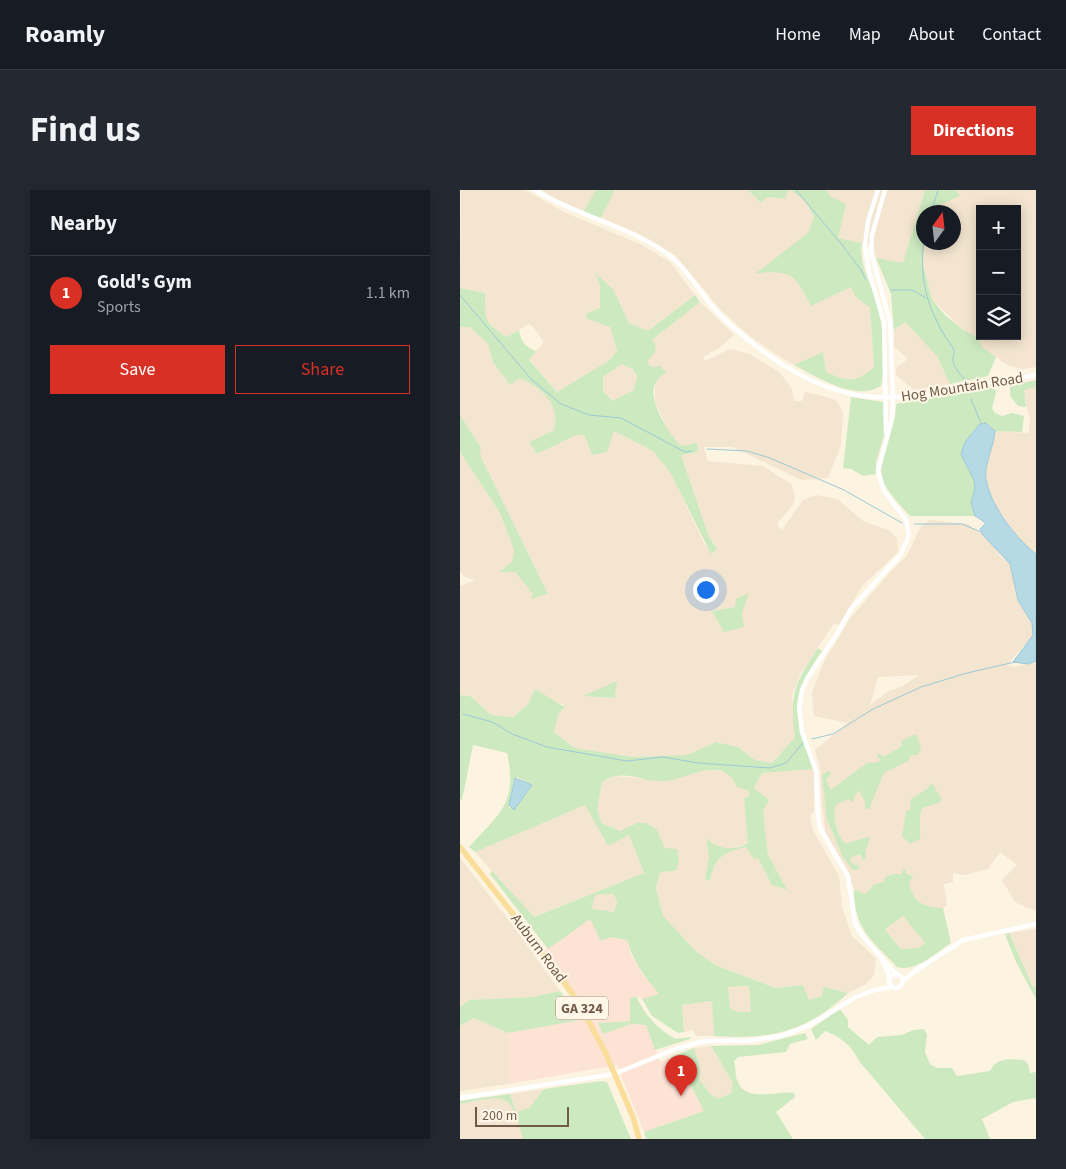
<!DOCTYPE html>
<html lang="en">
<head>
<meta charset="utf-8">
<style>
	:root { --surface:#171b24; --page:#242831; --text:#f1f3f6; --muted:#9ea1a6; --line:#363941; --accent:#d93025 }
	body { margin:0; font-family:"Source Sans 3",sans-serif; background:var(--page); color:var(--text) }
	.controls { position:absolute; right:15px; top:15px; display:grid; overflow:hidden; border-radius:0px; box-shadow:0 2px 12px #0003 }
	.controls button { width:45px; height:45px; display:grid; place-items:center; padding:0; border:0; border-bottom:1px solid var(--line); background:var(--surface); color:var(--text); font:25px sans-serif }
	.compass { position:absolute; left:456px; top:15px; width:45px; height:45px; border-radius:50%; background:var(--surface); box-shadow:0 2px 12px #0003; rotate:15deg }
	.scale { position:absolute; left:15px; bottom:12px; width:94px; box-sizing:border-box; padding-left:5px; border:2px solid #725a48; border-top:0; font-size:14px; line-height:18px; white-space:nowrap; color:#725a48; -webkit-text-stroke:4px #fff7e7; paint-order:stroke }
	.you { position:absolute; left:245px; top:399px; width:18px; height:18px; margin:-12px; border:4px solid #fff; border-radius:50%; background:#1a73e8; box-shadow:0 0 0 8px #1a73e833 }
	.badge { display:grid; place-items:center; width:32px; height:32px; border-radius:50%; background:var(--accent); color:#fff; font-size:16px; font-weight:700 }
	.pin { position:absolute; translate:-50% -41px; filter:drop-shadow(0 1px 2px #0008) }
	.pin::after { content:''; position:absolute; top:26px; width:18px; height:15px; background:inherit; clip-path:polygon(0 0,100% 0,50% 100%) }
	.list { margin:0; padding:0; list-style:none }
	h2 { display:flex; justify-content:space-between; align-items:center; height:65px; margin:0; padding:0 20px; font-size:21px }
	h2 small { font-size:16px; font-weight:400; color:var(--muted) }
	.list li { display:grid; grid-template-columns:32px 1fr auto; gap:15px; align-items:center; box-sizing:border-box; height:75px; padding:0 20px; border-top:1px solid var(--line) }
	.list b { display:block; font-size:19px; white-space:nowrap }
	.list p { margin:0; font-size:16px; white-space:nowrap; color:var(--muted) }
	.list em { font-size:16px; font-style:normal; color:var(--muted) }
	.actions { display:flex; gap:10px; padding:15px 20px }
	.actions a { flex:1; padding:11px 0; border:1px solid var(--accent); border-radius:0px; text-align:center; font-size:18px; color:var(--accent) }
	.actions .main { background:var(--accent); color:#fff }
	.icon { flex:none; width:28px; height:28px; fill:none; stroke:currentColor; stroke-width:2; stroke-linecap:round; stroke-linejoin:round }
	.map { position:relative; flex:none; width:576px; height:949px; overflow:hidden; border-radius:0px }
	header { display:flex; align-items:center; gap:30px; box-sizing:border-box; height:70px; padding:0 25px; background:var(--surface); border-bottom:1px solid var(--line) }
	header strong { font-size:24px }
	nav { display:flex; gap:28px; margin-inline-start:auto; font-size:18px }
	.intro { display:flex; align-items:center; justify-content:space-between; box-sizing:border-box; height:120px; padding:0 30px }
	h1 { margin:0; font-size:35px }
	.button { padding:12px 22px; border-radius:0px; background:var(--accent); color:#fff; font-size:18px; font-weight:700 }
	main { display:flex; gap:30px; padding:0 30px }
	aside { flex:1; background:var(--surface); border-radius:0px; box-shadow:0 2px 12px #0003 }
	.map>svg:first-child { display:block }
</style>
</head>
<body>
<header>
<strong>Roamly</strong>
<nav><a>Home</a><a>Map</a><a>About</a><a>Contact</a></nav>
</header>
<div class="intro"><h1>Find us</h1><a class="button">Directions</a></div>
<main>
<aside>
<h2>Nearby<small></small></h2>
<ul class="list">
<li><span class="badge">1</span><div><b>Gold's Gym</b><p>Sports</p></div><em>1.1 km</em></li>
</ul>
<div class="actions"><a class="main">Save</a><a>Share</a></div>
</aside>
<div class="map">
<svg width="576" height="949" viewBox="0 0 576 949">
	<rect width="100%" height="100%" fill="#fcf3e1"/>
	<path fill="#f3e5cf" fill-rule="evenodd" d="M1,0H65L106,23L180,54L210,72L235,105L188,141L169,133L162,118L135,84L140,95V118L127,123L150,137L157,161L150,170L97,202L69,169L84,152L75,139L69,134L47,147L30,136L25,128V103L0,98Z
		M82,0H136L123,22L98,11Z
		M155,0H288L301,13L307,7L325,9L328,0H331L346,12L354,27L348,43L297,83L323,82L337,90L351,116L391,97L395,106L410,117L414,176L401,187L384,190L366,182L363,162L334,175L317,165L291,147L261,120L215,65L176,44L140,29Z
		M366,0H465L443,74L416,68L414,56L378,48L370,6Z
		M496,0H576V177L563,179L547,175L522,157L517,147L502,139L472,109L462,71L464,53L493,52V22H476L482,14L500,6ZM520,19H557V146H520Z
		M240,112L274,145L259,158L243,167L245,171L270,159L290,164L320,183L332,199L334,211H342L345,202L360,205L377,211L383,223L381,255L368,288L341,290L273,257H244L248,271L303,276L331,294L335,307L333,315L318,332V336L322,340L343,310L356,305L377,309L403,331L428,340L437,348L438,362L402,396L379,435L374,433L340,485L332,505L335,547L312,573L295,570L278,557L256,552L227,565L172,567L115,558L94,542L98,525L106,515L93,512L75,499L68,514L53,527L31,525L10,506L0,505V396L15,390L5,387L0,381V262L40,323L54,360L52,372L40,381L55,382L73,404L71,408L88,404L21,267L20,256L0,225V137H10L28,154L33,172L50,195L60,188L73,194L89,209L95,219L96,233L93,241L76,264L116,245H124L132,265L139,263L154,241L193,261L211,284L244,353L251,363L257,358L249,347L221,265L236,253L221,256L210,244L195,212V194L191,177L187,172L192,150ZM275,417L264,442L252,421ZM157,491L155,508L124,506Z
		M445,132L477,166L490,194L454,200L436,185V178L448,169L434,156V140Z
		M162,174L173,179L177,186L174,200L153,211L143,201V187Z
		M576,197V364L561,353L533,311L528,300L526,280L535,241L569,243L570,226L567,219L564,199Z
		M469,330L508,334L526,348L542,368L550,374L558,410L572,433L573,445L547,475L553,477L576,472V721L555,712L542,690L557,675L540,662L528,679L504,685L493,683V692L484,694L487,715L483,718H472L460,714L451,703L446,683L447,680L442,684H431L423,692L411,697L405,704L395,699L366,646L362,616L360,577L355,560L388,533L354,526L352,502L364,472L389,430L432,380L447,366L460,338ZM459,485L443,496L429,501L410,515L418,487Z
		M249,579L267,583L273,588L277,597L289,601V606L288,653L270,659L254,655L246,649L249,667L245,689L250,691L252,678L260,668L270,661L286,657L294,669L298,668L312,695L326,700L308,665L303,621L294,598L302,583L354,579V621L350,626L353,641L379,686L382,717L392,746L416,769L414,785L405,795L388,803L365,797L362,806L349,811L343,795L317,798L255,775L237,762L203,726L196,698L199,682L216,681L197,640L177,633L160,641L142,633L137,620L142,592L156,586L205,591Z
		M125,615L148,656L169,645L184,683L73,727L15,662Z
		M0,668L51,733L100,801L72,807L9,810L0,817Z
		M155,704L157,712L154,722L132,720L135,705Z
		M443,726L465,753L459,758L441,759L425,738Z
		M576,739V798H574L549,743Z
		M289,796L291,822H277L270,818L268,797Z
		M252,811L254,846H236L233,840L224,842L222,815Z
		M14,828L48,843V894L0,901V836Z
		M251,856L273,893L271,903L259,909L251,905L239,889L240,879L234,858Z
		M84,899L69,918L56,922L63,949H0V914L38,907L48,911L55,919L50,904Z"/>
	<path fill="#fce3d4" d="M130,729L150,747L167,750L171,765L182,783L199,804L182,809L176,806L170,831L138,833L143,843L171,834L186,835L200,872L211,867L227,888L244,921L184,942L157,875L48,894V843L127,828L83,762Z"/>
	<path fill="#cde9c0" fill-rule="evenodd" d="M136,0H155L140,29L123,22Z
		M288,0H328L325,9L307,7L301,13Z
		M331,0H366L370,6L386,14L378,48L402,53C399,74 409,89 415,108C424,135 427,169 421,196C396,212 357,187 334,175L363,162L366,182C388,192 395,193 414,177L410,118L395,106L391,97L351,116C334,84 334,81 296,83L348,43L354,27L346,12Z
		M465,0H496L500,6L482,14L476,22H463L464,53L462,71L472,109L485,125L502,139L517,147L522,157L536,167L528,186L490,194L477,166L445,132L434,140L431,104L416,68L443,73Z
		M135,83L153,99L169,133L188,141L235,105L240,112L192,150L196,155L195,162L187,172L191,177L201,176L206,182C203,185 197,189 195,194C187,211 210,244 221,256L237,253L238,262L221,265L249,347L257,359L251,364L211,284L193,261L154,241L147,262L132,265L124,245H116L77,264L69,252L93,241C103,217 81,197 60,188L50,195L33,172L28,154L10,137H0V98L25,103C25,130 24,133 47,147L59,140C61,152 65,157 76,161L69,170L97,202L150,170L157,161L150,137L126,128L127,123L140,118V95ZM162,174L173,179L177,186L174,200L153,211L143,201V187Z
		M576,190V197L564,200L566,217L558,216L550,206V196Z
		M529,198H534L536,202L532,218L535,223L542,226L552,223L564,226L562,242L535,241L527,233L521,234L505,252L501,264L514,290L515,299L511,312L515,326H450C441,316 431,306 425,295C412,273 437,239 436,214Z
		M391,207L423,212L425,215L426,239L416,272V284L403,286L391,279L383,278Z
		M0,225L20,256L21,267L88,404L71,409L73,404L55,382H39L52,372L54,360L40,323L0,262Z
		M289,403L282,423L284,437L264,442L252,421L275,417L276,409Z
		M358,458L362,461C326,512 336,524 354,579L302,583L294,598L309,610L303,621L308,665L327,700L312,695L298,668L294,669L286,657C264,662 254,667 250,691L245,689L249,667L246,648C258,659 273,662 288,653L284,608L289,606V601L277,597C263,564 230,588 206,591C190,593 172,583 156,586C151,587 146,590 142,592L137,620L142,633L160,641L177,633H187L197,640L205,658L217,659L219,670L216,681L200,682L196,698L203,726L237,762L255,775L316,798L343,795L349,810L362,806L364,797L388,803C346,842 310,850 254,846L252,811L222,815L224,842L218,843L192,826L182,809L199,804C185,787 173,772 167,750L150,747L141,751L130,729L88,759L30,684L32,681L74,727L184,683L169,645L148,656L125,615L15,662L9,657C40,623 58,613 47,563L13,555L2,610L0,609V505L10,506L31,525L53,527L68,514L75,499L103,516L107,514L98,525L94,542L115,558L172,567L227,565L256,552L278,557L295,570L312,573L335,547C329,504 335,493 358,458ZM57,587L72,595L56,618H50L49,615L54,589ZM154,704L157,712L154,722L132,719L135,705ZM289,796L291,822H277L270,818L268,797Z
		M157,491L155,508L123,506Z
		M456,544L461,556L458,565H451L448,571L424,583L409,619H405V612L399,600L394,607L393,612L388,609L376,615C372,626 377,647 386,654L407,647L410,648L405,663L406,667L403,670L400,664L390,668L392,674L400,676L398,680H393L383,667L367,630L362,585L369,581L371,584L366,590L371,600C385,590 396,580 410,572L413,573L421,571L417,565L419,563L423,567L442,556L441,551Z
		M472,593L482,610L479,613L462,618C458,629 461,638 460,649L450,654L442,646L446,622L450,620L451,609L467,599Z
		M447,679L446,683L453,687L449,693C453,712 464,718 483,718L491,753C477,762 455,783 437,777C413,751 396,742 394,704L395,699L405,704L414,695L423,692C427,683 433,684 442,684L443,680ZM443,726L465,753L459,758L441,759L425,739Z
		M549,743L573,797L576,798V809L556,772L545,744Z
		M100,801L120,830L48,843L14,828L0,836V817L9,810L72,807Z
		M176,806C185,825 198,840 216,849L230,847V849L195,860L186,835L171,834L143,844L138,833L170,831V808Z
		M380,819L388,830V837L409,855L417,847L442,845L453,840L464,839L467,845L465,862L470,874L477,878H492L497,886L530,881C536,867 552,869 564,870L568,874L570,883L576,882V908L553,912L522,929L530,949H465L399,871C392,856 381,847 365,841L356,850L351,839Z
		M345,843L348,849L330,854L326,862L278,867L274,871C276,877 275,885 277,890C285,914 317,900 334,903L335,907L316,922L333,949H186L184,942L244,921L227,888L211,867L234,858L240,879L239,889L251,905L259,909L271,903L273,893L251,856L298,855Z
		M141,891L147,892L171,949H63C50,900 47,905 0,914V911L50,904L56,922L69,918L84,899Z"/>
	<path fill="#b6dae5" stroke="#9cc9d6" d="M526,233L535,241C534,254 528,266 526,279C522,306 556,349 576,364V471L568,474L553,472L573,445L572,433L558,410L550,374L522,344L520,339L526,333L515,326L511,312L515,299L514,290L501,264L505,252L520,234Z
		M55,588L72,595L54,620L49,615Z"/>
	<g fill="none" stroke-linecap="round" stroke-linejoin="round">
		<path stroke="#9cc9d6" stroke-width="1" d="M336,0L383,56L401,80L406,90
			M471,22L478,0
			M464,52C458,92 470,126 493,158C496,162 493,164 493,169C493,177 500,183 504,189
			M431,100H452L466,108
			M0,105L71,189L101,214L129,225L161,228L225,262L232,261
			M511,209L521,233
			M247,259L287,261L310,268L384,300L442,333
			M454,334H502L521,342
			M3,524L32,532L52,544L87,557L167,571L203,567L238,573L310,578L326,573L343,553
			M352,549L373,544L413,519L461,497L507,483L555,472"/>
		<path stroke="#fff" stroke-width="4.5" d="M75,0C116,26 180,39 214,69C232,85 243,108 260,125C299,162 349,199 403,206C436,210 469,204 501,198C526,193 551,190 576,185
			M418,0L408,31L405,56L409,81L424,133L426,242
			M425,0L412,45L411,62L430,132L433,207L432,229L418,281L424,301L446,330L449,345L441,364L391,419L377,444L348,487L342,500L339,517L342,542L356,581L358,626L360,638L388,686L395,734L405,749L437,785
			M422,769L430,788
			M429 791a7 7 0 1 1 14 0a7 7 0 1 1-14 0Z
			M443,791L455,781L503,750L576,734
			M0,908L154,884L218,858L245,851H286L321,846L348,836L396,807L415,800L432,797"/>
		<path stroke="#fadd99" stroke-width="5.5" d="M0,657L61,734L119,813L145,862L173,927L179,949"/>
	</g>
	<g text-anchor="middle" stroke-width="4" stroke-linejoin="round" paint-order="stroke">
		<rect fill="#fff7e7" stroke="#9c8978" stroke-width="1" x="96" y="806.5" width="52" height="23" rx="4"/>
		<g font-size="14" font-weight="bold" fill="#725a48">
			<text x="122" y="823">GA 324</text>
		</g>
		<g font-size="15" fill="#725a48" stroke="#fff7e7">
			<text transform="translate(502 197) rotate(-9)" y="5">Hog Mountain Road</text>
			<text transform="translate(79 758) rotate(53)" y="5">Auburn Road</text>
		</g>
	</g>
</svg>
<div class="controls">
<button>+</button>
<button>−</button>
<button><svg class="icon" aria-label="layers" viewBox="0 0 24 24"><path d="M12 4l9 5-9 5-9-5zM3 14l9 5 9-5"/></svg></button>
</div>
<svg class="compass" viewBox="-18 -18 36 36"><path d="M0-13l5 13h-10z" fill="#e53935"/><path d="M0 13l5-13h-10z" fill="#9ea1a6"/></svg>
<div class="scale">200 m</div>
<div class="you"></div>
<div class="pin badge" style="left:221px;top:906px">1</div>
</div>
</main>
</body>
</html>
